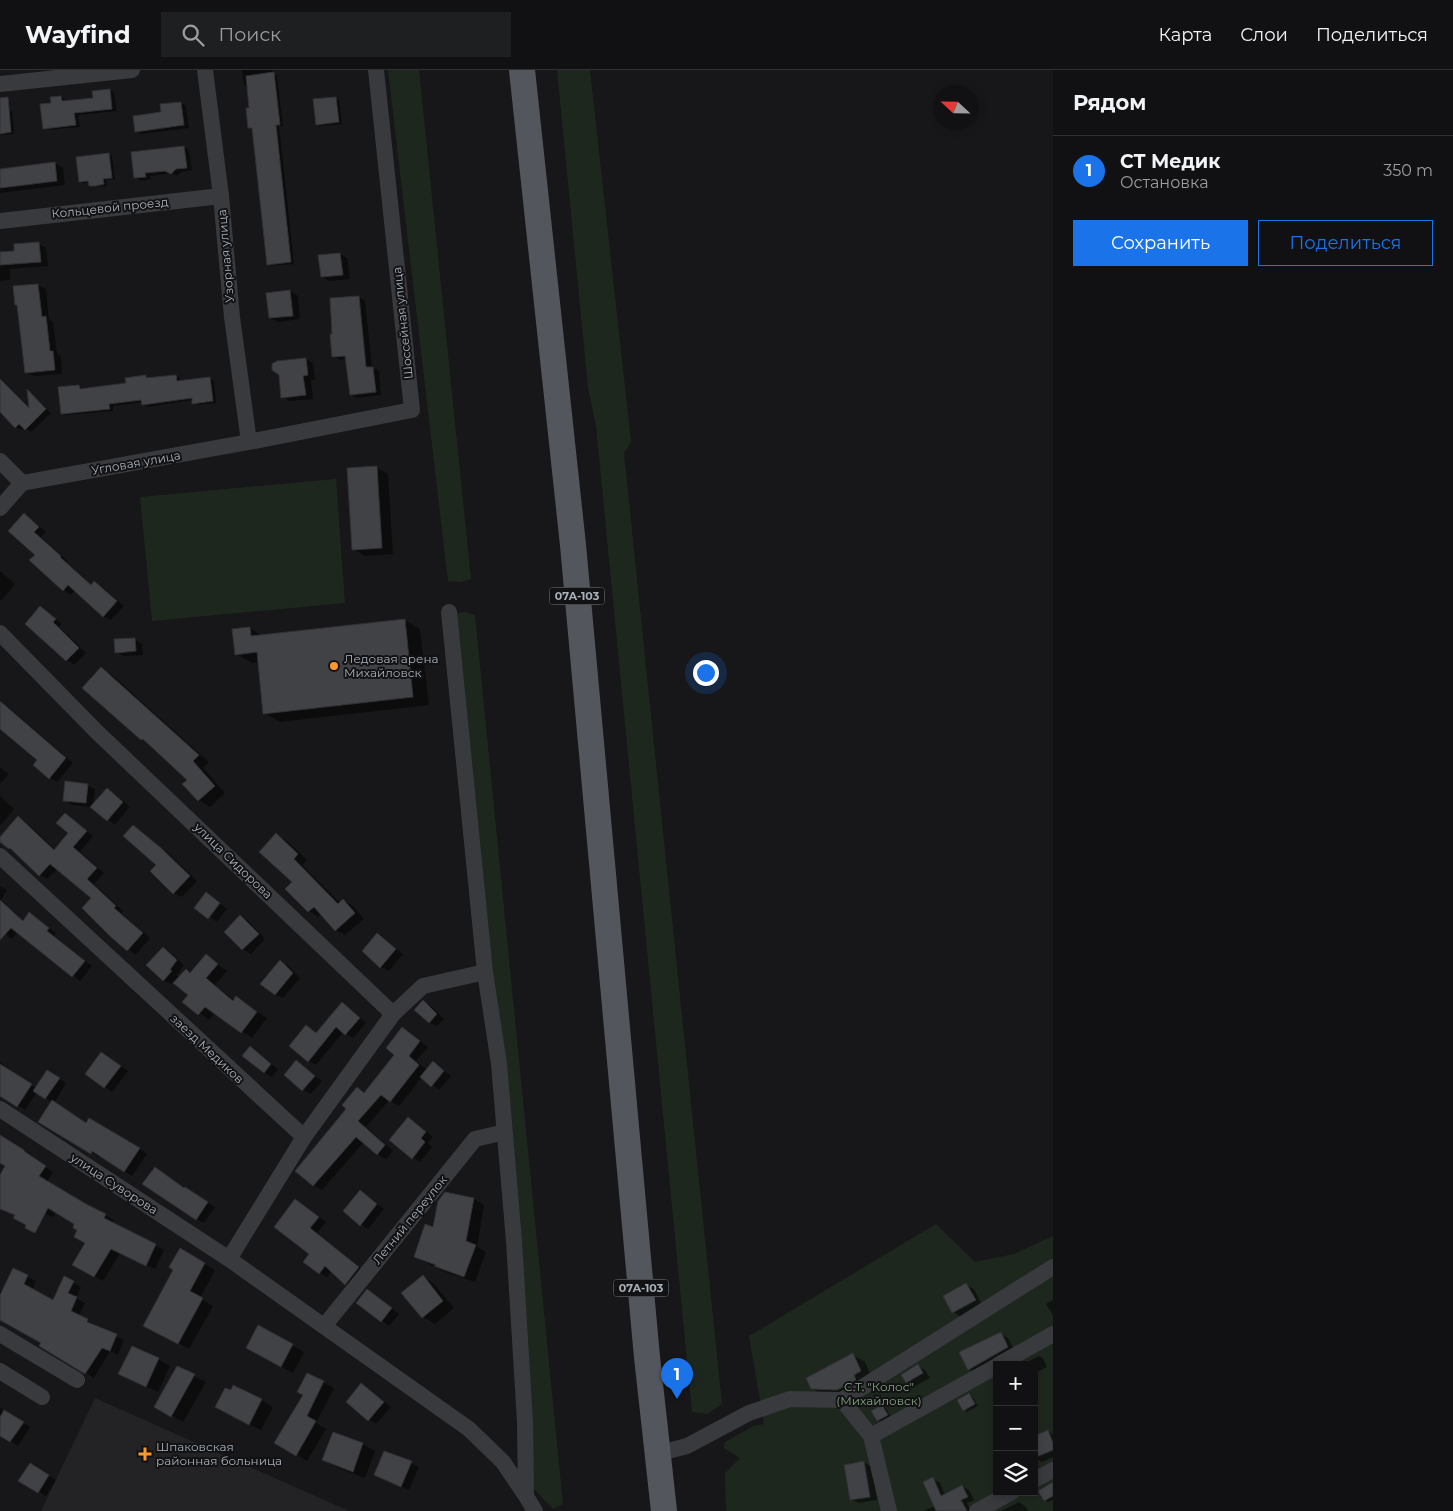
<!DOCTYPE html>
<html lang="ru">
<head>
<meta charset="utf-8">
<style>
	:root { --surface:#111113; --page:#1e1f21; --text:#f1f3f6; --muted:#9c9da0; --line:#303133; --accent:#1a73e8 }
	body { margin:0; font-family:Montserrat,sans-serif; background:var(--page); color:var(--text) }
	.controls { position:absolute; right:15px; bottom:15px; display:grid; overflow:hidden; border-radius:0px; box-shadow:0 2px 8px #0003 }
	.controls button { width:45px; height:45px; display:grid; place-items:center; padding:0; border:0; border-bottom:1px solid var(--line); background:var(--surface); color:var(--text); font:25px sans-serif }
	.compass { position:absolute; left:933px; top:15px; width:45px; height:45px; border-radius:50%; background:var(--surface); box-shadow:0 2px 8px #0003; rotate:292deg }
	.you { position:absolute; left:705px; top:602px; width:18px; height:18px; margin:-12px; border:4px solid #fff; border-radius:50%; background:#1a73e8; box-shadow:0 0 0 8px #1a73e833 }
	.badge { display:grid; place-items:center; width:32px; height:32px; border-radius:50%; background:var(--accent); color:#fff; font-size:16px; font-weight:700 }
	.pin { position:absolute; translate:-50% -41px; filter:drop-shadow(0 1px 2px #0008) }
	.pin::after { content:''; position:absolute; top:26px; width:18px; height:15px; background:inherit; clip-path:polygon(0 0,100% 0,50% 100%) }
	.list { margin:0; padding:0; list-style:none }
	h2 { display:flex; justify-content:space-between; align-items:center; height:65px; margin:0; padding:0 20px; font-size:21px }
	h2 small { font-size:16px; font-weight:400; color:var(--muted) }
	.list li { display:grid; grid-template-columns:32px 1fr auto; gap:15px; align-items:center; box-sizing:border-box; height:70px; padding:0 20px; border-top:1px solid var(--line) }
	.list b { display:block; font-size:19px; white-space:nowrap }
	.list p { margin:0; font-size:16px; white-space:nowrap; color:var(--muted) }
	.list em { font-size:16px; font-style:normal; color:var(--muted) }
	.actions { display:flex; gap:10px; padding:15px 20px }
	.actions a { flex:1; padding:11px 0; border:1px solid var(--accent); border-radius:0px; text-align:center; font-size:18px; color:var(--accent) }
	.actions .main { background:var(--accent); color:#fff }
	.icon { flex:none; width:28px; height:28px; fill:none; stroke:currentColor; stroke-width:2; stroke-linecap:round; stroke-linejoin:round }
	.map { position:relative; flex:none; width:1053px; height:1441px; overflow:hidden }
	header { display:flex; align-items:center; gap:30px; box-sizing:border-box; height:70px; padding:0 25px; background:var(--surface); border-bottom:1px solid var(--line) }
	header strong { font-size:24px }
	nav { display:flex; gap:28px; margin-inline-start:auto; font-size:18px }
	.search { width:350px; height:45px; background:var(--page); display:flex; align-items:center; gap:12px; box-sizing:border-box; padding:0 18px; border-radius:0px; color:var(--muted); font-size:19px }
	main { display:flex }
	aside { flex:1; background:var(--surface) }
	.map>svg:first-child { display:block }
</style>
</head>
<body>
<header>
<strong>Wayfind</strong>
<div class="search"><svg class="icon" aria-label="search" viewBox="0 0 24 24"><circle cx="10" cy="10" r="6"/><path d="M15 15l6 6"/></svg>Поиск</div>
<nav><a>Карта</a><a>Слои</a><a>Поделиться</a></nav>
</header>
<main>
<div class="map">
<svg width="1053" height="1441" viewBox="0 0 1053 1441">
	<rect width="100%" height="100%" fill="#171719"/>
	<path fill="#232326" d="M95,1328L349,1441H41Z"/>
	<path fill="#1e271e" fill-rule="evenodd" d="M388,0H419L471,509L460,512L448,511Z
		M557,0H590L631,372L624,383L722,1334L707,1344L692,1342L596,356L588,318Z
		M336,409L345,533L152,551L140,427Z
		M465,542L475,545L563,1434L553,1439L534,1419L454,544Z
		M936,1154L975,1192L1014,1184L1053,1166V1441H726L725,1403L740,1388L724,1378L725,1372L753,1356L764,1354L749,1266ZM997,1295H1034V1422H997Z"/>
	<path fill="#0007" d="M242,0H272L273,4L277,6L283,56H279L294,194L271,196L268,194L253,60L249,57L251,39L248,17L244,15Z
		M110,20L114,23L117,41L78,45L80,57L48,60L44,58L52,34L61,27L66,30V32L94,29Z
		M336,28L339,30L342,54L321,56L317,54Z
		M181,33L186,36L189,58L141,64L136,61Z
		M0,36L12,41L14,64L0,65Z
		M184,77L189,80L192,100L181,102L177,106L172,103L150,106L151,109L141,111L135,107Z
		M109,84L112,86L115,109L106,110L107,116L94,117L90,115V113H83L80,111Z
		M54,93L63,98L65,115L0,123V100Z
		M39,174L46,178L48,196L10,199V210L0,211V183L16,182Z
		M340,184L347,188L350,209L330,211L322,207Z
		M38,215L46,219L49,249L53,252L57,284L61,287L62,304L34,306L26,302Z
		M290,221L298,226L300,249L278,252L270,248Z
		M359,227L365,231L372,297L379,301L381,325L357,328L351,324L347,289L340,290L333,286L331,229Z
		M306,289L313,293L315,309L311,310L313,329L290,331L283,327Z
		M176,306L180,308V312L210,309L214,311L216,333L198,335L194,333L193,330L147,337L143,334V332L113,336V341L66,345L62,343L79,316L83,320L127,314L146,307L150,309Z
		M0,310L30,339L28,322L51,343L31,362L24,357L22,360L16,357L0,341Z
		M376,397L388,404L393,484L365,486L353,479Z
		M24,444L46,462L41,467L68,491L67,492L92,515L95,512L102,517L124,536L111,550L103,546L75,520L71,525L64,520L31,490L36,484Z
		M0,501L15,514L1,531L0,530Z
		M40,538L62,554L59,557L86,583L74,595L67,590L27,554Z
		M405,550L420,559L429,635L280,652L264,643L259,592L252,593L236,584L250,558L262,566Z
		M134,569L142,574L143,585L124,586L116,582Z
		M101,599L112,605L209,692L203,698L225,723L210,737L199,730L189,710L150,674L142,669Z
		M0,630L73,693L57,712L50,708L39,690L0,657Z
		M0,697L9,704L0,714Z
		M87,715L95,719L93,736L108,719L115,724L130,737L115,755L92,737L72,735L64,730Z
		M0,726L14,739L1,755L0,754Z
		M65,744L93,766L80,782L104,803L94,814L123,841L121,843L150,868L136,885L110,865L93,828L58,798L47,809L40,805L0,770L18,748L26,752L56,780L70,763Z
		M133,756L169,784L197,811L182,827L174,823Z
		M276,765L286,770L307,790L302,795L340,833L344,830L353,836L364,849L345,865L336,860L322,843L318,847L309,841L287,819L294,812Z
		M0,816L7,820L1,830L24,851L29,844L37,848L56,863L54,866L92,896L80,911L18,862L12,869L0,860Z
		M213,828L227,839L217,852L196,837Z
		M240,847L248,851L265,869L251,884L243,879L225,862Z
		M377,864L403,884L389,901L381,897Z
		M164,878L171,883L184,895L177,905L180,908L187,901L192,903L206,886L227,901L215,915L235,931L237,928L267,948L252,968L215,943L209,950L183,932L189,925L173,912L171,914L163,910Z
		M280,892L288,896L300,908L283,928L275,924Z
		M423,932L431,936L444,949L437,956L429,952Z
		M342,934L366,953L353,968L343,962L316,995L308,991L307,957L317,963Z
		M403,959L428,977L416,991L427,1000L433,993L451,1006L439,1020L422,1007L399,1036L389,1030L366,1057L393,1081L386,1089L377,1084L364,1072L322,1120L313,1115L358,1019L365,1023L396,985Z
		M250,978L278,999L272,1007L264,1002Z
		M102,983L128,1001L112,1022L86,1003Z
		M0,992L9,999L8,1000L36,1018L55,1006L66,1013L54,1033L87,1054L132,1073L147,1084L132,1106L100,1085L99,1087L39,1051L52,1032L37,1022L25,1040L0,1025Z
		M296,992L322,1011L311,1024L303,1020Z
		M409,1048L433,1067L428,1073L432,1077L420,1092L413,1088Z
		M0,1066L32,1085L31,1087L53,1102L47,1112L114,1150L112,1153L164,1180L155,1199L120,1183L103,1211L73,1195L86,1173L76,1154L56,1142L53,1148L42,1141L16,1146L0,1138V1107L6,1096L0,1092Z
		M185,1119L215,1137L204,1153L196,1149Z
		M360,1122L384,1139L368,1159L361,1154Z
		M474,1129L484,1135L477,1177L486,1182L475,1212L445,1202L415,1187L434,1159Z
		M303,1135L326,1152L317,1163L366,1202L353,1218L345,1214L332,1201L327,1207L320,1203L311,1184Z
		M181,1180L215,1200L200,1228L213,1236L189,1279L156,1261Z
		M13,1200L36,1211L32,1220L53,1231L73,1212L81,1217L76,1228L85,1233L78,1246L95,1255V1256L124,1270L118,1285L110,1281L94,1308L41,1275L43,1272L0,1242V1221L3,1223Z
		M423,1207L434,1214L454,1238L435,1254L423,1247Z
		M966,1215L974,1219L982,1235L961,1247L953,1242Z
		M375,1225L399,1244L389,1256L358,1233Z
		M1053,1230V1245L1046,1234Z
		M259,1257L304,1282L293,1303L259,1285Z
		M1001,1264L1008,1268L1015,1281L976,1304L969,1299Z
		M853,1285L865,1292L872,1308L867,1316L824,1325L812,1319Z
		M1039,1286L1043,1288L1047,1297L1037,1302L1034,1300V1295H1031L1029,1291Z
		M158,1289L170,1296L158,1322L131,1310Z
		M918,1296L925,1300L930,1308L914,1317L907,1312Z
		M177,1298L206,1312L183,1352L155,1336Z
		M323,1312L334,1318L316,1353L326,1359L307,1391L276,1372Z
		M362,1315L391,1337L376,1354L369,1350Z
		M969,1325L972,1326L978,1336L967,1342L964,1340Z
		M261,1330L273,1337L261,1360L228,1344Z
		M882,1336L886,1338L891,1347L882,1352L878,1350Z
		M0,1338L30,1357L18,1376L0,1364Z
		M1048,1361L1053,1365V1387L1042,1392L1034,1387Z
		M334,1363L363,1374L375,1381L365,1408L336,1397L324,1390Z
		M864,1392L872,1397L877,1430L859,1433L851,1429Z
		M411,1393L419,1397L409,1420L375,1405Z
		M30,1394L56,1410L46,1426L20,1410Z
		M933,1409L940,1413L945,1425L962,1416L969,1420L974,1430L967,1433L971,1441H923L935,1436Z
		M1050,1416L1053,1417V1430L1048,1432L1045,1430Z
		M1019,1432L1026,1437L1028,1441H1001Z"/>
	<path fill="#414246" stroke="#313135" d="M274,2L280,55H276L291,192L267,195L252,58H248L246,38H249L246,6Z
		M110,19L112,39L74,43L76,55L43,59L40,34L51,33L50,27L61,26L62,31L93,28L92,21Z
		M8,27L11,62L0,64V28Z
		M336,27L339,52L316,55L313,29Z
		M181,32L184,55L135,62L133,46L161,42L160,34Z
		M184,76L187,98L176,99L171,104L165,101L145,103L146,107L134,108L131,82Z
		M109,83L112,108L103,109L104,114L96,116H89L88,111L79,112L76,87Z
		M55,92L57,111L0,118V99Z
		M39,172L41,192L0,195V182L14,181V174Z
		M340,183L343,205L321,207L318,185Z
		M38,214L42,247L46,246L50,281H53L55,300L25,303L17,235H15L13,216Z
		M290,220L293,246L269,248L266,223Z
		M359,226L366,297H373L376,322L350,325L345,286L332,287L330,264H332L330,228Z
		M306,288L308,305L303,306L306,325L281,328L279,305L272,300V294L277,291Z
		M146,305V308L176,305L177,311L210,307L213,331L192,334V328L142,335L141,330L109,334L110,339L61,344L58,317L79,315L80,319L126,313L125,308Z
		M0,309L29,338L27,319L46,339L25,360L19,354L15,358L0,342Z
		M377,396L382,478L352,480L347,398Z
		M24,443L39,457L34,462L61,486L60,487L91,515L94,511L117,531L103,547L68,515L63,521L29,490L35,485L8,461Z
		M40,536L56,549L53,552L79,578L66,591L25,554Z
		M405,549L413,627L263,644L257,582L235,585L232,559L250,557L251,566Z
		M135,568L136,581L115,583L114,569Z
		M101,597L199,685L193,691L215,716L198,731L182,714L187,710L143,669L141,670L82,618Z
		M0,631L66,688L49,709L33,695L37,690L0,659Z
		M65,711L88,714L86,733L63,731Z
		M107,718L123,732L107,751L90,737Z
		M65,743L87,761L73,777L97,798L87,809L116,836L114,838L143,863L127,881L110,866L82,838L91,828L50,794L39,806L10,778L9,779L0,772V767L18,746L54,780L68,763L56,753Z
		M133,755L161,778L190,806L173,824L150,801L156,795L123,766Z
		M276,763L298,784L294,789L338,834L343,829L355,843L335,861L314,837L308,842L285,819L292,812L259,782Z
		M206,822L220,833L208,849L194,838Z
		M0,830L23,851L29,842L49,858L47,861L85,891L72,907L11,858L0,870Z
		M240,845L259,864L242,880L224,862Z
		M377,863L396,879L380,898L362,881Z
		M163,877L177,890L170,900L172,901L163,911L146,895Z
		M206,884L218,894L206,908L233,931L236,926L257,942L241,963L205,937L198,945L182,932L188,925L173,913L186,899L190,903Z
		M280,890L293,903L275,925L260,914Z
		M423,930L437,944L429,953L414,940Z
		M342,932L360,948L345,965L336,957L308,992L289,976L306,955L316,963Z
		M402,957L420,971L409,986L419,995L390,1032L381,1025L358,1051L385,1075L377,1085L356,1067L313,1116L295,1101L346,1039L342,1035L357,1017L364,1023L394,985L386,978Z
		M250,976L271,994L264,1003L242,986Z
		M101,982L121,996L104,1018L85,1004Z
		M296,990L315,1006L302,1021L284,1005Z
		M433,991L444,1001L431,1017L420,1007Z
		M0,994L32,1014L17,1037L0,1026Z
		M47,1000L60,1008L45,1029L33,1021Z
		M52,1030L86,1053L89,1048L140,1078L124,1102L92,1081L91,1084L38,1052Z
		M408,1047L426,1062L421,1068L425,1072L412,1089L389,1070Z
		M0,1065L24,1080V1081L46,1096L39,1106L86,1134L106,1144L104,1148L156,1174L146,1196L111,1179L94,1207L72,1195L85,1173L74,1167L77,1160L73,1158L74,1154L48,1138L35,1163L25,1158L26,1155L13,1148L15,1145L0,1139V1105L5,1096L0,1093Z
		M155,1097L184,1118L185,1117L208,1132L196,1150L142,1114Z
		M360,1120L377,1134L360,1156L343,1141Z
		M445,1122L474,1128L466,1171L476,1175L464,1207L434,1196L436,1195L414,1187L425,1154L433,1157L438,1131Z
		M295,1129L319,1147L310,1158L359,1197L345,1215L325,1196L319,1204L303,1192L309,1184L274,1157Z
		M180,1178L205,1193L190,1221L203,1228L178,1274L143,1256L173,1200L169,1197Z
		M13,1198L28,1205L24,1214L53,1230L64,1206L74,1211L68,1223L77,1227L71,1241L88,1249L87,1252L117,1264L110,1281L102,1278L85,1304L39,1276L41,1273L0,1250V1225Z
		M423,1205L443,1231L422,1248L401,1223Z
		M966,1213L976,1230L952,1243L943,1226Z
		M367,1219L392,1238L381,1252L356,1233Z
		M258,1255L293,1274L281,1297L246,1278Z
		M1001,1262L1008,1277L968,1300L959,1282Z
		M132,1276L159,1288L146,1317L118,1304Z
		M853,1283L861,1301L854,1305L856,1310L837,1320L811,1319L806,1308Z
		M918,1294L923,1303L906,1313L901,1305Z
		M177,1296L195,1304L171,1347L154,1337Z
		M307,1303L324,1311L307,1346L316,1351L296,1386L274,1373L303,1325L297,1322Z
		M361,1313L384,1332L368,1351L346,1332Z
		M233,1315L262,1329L249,1355L215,1337L225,1318L231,1320Z
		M969,1323L975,1334L963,1341L957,1330Z
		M882,1335L888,1345L877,1351L871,1341Z
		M4,1340L24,1352L10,1372L0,1366V1347Z
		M1048,1360L1053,1373V1380L1034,1388V1366Z
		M333,1362L363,1373L353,1402L322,1390Z
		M384,1381L412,1391L401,1417L374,1405Z
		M864,1391L870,1427L850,1430L844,1395Z
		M30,1393L49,1405L38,1423L18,1411Z
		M933,1407L941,1426L962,1415L968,1427L961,1430L967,1441H936L923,1412Z
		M1053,1412V1426L1044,1431L1038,1421Z"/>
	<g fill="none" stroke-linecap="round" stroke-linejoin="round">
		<path stroke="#383a3e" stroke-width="16" d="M205,0L221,126L232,247L249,372
			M0,14L132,0
			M0,151L221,126
			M0,391L22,413L0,438
			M22,413L249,372L412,340L376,0
			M449,542L485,902L499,994L514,1171L525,1352L526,1426L535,1441
			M0,563L97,662L393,944L423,916L485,902
			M0,786L304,1067L393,944
			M0,1039L229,1189L469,1359L503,1392L526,1426
			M229,1189L304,1067
			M325,1255L475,1069L505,1062
			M0,1264L77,1310
			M998,1295L1053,1264
			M0,1301L42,1327
			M842,1330L1053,1197
			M871,1366L997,1296
			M657,1384L687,1376L749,1343L790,1329L842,1330L871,1366L889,1441
			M1034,1410L1053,1400
			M977,1441L1012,1422"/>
		<path stroke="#53575d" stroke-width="26" d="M522,0L573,475L647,1287L664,1441"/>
	</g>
	<g fill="#fb982d" stroke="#121214" stroke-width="2">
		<circle cx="334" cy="596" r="5"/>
		<path d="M142.5 1376.5h5v5h5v5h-5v5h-5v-5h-5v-5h5z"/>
	</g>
	<g text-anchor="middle" stroke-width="4" stroke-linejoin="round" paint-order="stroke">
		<g fill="#121214" stroke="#7b8188" stroke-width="1">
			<rect x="549.5" y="517.5" width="55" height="17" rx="4"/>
			<rect x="613.5" y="1209.5" width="55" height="17" rx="4"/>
		</g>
		<g font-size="11" font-weight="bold" fill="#a8b0ba">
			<text x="577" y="530">07А-103</text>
			<text x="641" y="1222">07А-103</text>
		</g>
		<g font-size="12" fill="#a8b0ba" stroke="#121214">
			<text transform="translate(110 138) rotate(-6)" y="4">Кольцевой проезд</text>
			<text transform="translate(226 186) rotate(-95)" y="4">Узорная улица</text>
			<text transform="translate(403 253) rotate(-96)" y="4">Шоссейная улица</text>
			<text transform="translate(136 393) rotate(-10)" y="4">Угловая улица</text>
			<text transform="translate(233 791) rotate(44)" y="4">улица Сидорова</text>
			<text transform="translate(207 979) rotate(43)" y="4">заезд Медиков</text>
			<text transform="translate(114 1114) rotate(33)" y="4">улица Суворова</text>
			<text transform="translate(410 1150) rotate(-51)" y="4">Летний переулок</text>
		</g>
		<g font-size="12" fill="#a8b0ba" stroke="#121214" text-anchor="start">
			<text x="344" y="593">Ледовая арена<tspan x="344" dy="14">Михайловск</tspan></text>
			<text x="156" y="1381">Шпаковская<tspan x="156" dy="14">районная больница</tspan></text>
		</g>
		<g font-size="12" fill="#82a57e" stroke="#121214">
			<text x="879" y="1321">С.Т. "Колос"<tspan x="879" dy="14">(Михайловск)</tspan></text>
		</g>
	</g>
</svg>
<div class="controls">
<button>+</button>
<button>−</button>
<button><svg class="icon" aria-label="layers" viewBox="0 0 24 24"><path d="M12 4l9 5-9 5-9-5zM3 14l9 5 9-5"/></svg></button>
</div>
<svg class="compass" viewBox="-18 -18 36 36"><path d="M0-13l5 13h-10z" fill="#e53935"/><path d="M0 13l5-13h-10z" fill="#9c9da0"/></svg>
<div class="you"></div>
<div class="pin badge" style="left:677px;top:1329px">1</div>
</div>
<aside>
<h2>Рядом<small></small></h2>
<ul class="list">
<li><span class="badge">1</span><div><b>СТ Медик</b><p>Остановка</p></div><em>350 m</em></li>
</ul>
<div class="actions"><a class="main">Сохранить</a><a>Поделиться</a></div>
</aside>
</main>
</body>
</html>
